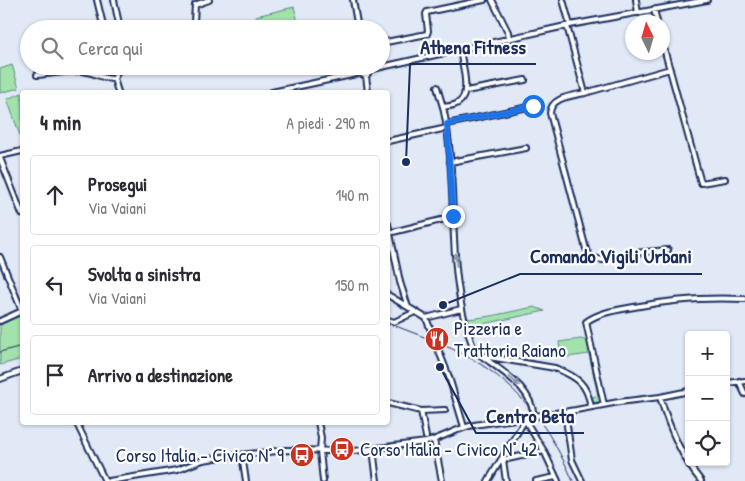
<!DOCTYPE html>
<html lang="it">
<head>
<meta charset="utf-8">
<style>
	:root { --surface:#fff; --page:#f7f7f7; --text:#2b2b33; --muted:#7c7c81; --line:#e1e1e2 }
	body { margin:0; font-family:"Patrick Hand",sans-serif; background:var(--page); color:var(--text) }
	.controls { position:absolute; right:15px; bottom:15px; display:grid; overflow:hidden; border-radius:5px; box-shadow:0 1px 4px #0004 }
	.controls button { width:45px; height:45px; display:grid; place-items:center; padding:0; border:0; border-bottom:1px solid var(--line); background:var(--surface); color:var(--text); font:25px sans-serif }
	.compass { position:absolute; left:625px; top:15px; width:45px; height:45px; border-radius:50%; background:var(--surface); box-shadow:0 1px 4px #0004; rotate:355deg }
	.stop { position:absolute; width:15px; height:15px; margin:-11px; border:4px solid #1a73e8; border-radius:50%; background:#fff }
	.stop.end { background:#1a73e8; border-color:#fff; box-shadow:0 1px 5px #0008 }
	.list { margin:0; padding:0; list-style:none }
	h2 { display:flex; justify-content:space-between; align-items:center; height:65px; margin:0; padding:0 20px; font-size:21px }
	h2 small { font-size:16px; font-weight:400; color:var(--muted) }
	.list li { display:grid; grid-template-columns:32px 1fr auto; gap:15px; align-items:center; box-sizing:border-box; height:80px; margin:0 10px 10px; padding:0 10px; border:1px solid var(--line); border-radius:5px }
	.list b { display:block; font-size:19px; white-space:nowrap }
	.list p { margin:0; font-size:16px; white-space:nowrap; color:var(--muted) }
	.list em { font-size:16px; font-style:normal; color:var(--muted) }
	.icon { flex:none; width:28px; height:28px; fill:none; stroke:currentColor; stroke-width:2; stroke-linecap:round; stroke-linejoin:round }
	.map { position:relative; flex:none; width:745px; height:481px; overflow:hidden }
	.search { position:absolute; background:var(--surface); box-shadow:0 1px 4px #0004; left:20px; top:20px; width:370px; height:55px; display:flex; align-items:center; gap:12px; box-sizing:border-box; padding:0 18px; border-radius:28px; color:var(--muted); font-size:19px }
	.panel { position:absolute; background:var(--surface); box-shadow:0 1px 4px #0004; left:20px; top:90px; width:370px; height:335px; border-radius:5px }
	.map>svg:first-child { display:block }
</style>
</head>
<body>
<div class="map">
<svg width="745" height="481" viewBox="0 0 745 481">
	<rect width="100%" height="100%" fill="#e1e8f6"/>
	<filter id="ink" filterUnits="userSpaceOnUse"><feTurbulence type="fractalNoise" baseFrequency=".02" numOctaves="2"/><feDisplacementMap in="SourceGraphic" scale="10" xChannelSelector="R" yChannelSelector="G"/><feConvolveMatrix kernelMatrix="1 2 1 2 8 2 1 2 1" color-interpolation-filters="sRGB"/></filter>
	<g filter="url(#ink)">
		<path fill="#a2e2ab" stroke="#5e8884" d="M294,7L298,22L293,29H259L256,16Z
			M12,65L19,88L0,93V69Z
			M22,93V141L7,99Z
			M534,307L545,311L469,327L468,319L491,316Z
			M22,314V359L0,365V323Z
			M581,339L587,341L588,344L600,398V401L595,403L591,399L592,397L598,396L589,354L561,358L559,342Z"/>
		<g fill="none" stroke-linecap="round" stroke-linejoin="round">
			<g stroke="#1b2f5e" stroke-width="8">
				<path id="street" d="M97,0L104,29
					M114,0L120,29
					M353,0L358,29
					M492,0L508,32L509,39
					M563,0L570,25
					M636,0L638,13
					M654,9L657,22
					M567,26L585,93C572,96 551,97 550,113L586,249L591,257L602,260L634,253L668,250
					M192,29L194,22L195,5L209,0
					M662,41L701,183L725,179
					M381,43L427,34L428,31L426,14L427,12L484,0
					M361.5 72a3.5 3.5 0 1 1 7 0a3.5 3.5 0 1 1-7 0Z
					M368,70L570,25L707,0
					M37,75C52,74 68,70 82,71C94,72 102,79 114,79
					M366,76L368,92
					M437,87L443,107C448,106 454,106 458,103C472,95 462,64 460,50
					M466,91L525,80
					M118,92L114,79L120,66
					M272,92L361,73
					M585,93L670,69
					M443,107C460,183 444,270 472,344C475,352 483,357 490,362C510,377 531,390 534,416
					M447,124L533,106
					M388,141L447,128
					M0,156L22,151
					M0,158L22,214
					M450,162L526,148
					M388,224L400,282L408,307
					M389,233L453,217
					M0,257L22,311
					M388,295L426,318L449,377L464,427
					M426,318L461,309
					M388,320L394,322L415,312
					M0,321L22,311
					M483,356L555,368C577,377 587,383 591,407
					M0,379L22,371
					M739,381L745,394
					M726,383L745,381
					M660,397C669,427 681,457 701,481
					M388,403L421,411L445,410
					M604,405L586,322C599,312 618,310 634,307C673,299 705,297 745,299
					M421,411L426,437
					M565,412L572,460L582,481
					M525,420L544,451L558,481
					M76,422L105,481
					M318,422L321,438L320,451L323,481
					M434,440L442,481
					M373,449L377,481
					M242,455L246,481
					M503,460L544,451
					M503,460L506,481
					M109,481L177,470L203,460L222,457L286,450L354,451L426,442C443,438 457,428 474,425L576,410L619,402L660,397L689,391
					M488,481L525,420V417
					M536,481L556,477"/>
			</g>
			<use href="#street" stroke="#fff" stroke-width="4"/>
			<path stroke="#1b2f5e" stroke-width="1" d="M388,323C416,334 445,344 472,359C521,387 551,430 573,481
				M0,352L22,346"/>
		</g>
		<defs><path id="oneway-solid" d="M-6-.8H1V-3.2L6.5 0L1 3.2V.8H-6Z" transform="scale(1.25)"/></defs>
		<g fill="#8d97ae">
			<use href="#oneway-solid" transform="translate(456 260) rotate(-95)"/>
			<use href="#oneway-solid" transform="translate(514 381) rotate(41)"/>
		</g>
	</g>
	<g fill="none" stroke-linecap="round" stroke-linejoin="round" filter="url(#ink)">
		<path stroke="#1a73e8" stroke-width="6" d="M453,216L447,124L533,106"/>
	</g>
	<defs>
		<g id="restaurant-disc" transform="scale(1.25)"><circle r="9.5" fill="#c8321e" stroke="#fff"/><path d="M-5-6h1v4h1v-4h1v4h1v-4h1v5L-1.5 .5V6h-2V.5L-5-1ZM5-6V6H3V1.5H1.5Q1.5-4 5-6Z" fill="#fff"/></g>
		<g id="bus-disc" transform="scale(1.25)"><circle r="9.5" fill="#c8321e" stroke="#fff"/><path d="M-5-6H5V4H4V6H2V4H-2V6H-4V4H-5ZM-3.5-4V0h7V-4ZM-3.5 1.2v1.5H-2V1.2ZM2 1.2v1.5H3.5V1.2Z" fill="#fff"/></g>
	</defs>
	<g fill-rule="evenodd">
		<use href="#restaurant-disc" x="437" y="339"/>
		<use href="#bus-disc" x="342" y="449"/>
		<use href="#bus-disc" x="302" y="455"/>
	</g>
	<g text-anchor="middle" stroke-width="4.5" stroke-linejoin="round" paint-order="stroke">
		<g font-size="19" fill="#1b2f5e" stroke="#fff" text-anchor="start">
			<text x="454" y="335">Pizzeria e<tspan x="454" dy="22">Trattoria Raiano</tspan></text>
			<text x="360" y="456">Corso Italia - Civico N° 42</text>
			<text x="284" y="462" text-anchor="end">Corso Italia - Civico N° 9</text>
		</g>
	</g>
	<path fill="none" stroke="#1b2f5e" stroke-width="2" d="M406 162L410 64H536M443 305L520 274H702M440 367L476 433H584"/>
	<g fill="#1b2f5e" stroke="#fff" stroke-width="2">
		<circle cx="406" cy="162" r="5"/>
		<circle cx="443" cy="305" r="5"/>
		<circle cx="440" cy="367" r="5"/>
	</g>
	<g font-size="20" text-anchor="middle" font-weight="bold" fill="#1b2f5e" stroke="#fff" stroke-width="4.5" stroke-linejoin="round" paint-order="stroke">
		<text x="473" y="54">Athena Fitness</text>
		<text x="611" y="263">Comando Vigili Urbani</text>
		<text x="530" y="423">Centro Beta</text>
	</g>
</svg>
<div class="controls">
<button>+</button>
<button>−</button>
<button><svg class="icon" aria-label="locate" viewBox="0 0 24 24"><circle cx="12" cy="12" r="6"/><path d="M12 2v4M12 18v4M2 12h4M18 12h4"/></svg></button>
</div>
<svg class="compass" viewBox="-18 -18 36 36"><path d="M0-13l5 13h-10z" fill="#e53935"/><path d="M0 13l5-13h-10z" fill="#7c7c81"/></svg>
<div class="stop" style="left:533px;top:106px"></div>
<div class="stop end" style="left:453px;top:216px"></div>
<div class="search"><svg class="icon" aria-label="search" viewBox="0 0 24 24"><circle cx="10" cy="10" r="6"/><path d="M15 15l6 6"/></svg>Cerca qui</div>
<section class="panel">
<h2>4 min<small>A piedi · 290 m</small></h2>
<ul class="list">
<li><svg class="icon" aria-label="ahead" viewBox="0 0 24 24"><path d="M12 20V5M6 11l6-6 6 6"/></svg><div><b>Prosegui</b><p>Via Vaiani</p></div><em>140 m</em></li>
<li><svg class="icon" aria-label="left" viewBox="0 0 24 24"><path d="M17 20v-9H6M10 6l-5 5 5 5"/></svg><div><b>Svolta a sinistra</b><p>Via Vaiani</p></div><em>150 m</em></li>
<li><svg class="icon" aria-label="arrive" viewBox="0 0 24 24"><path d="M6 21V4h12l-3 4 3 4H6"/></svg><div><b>Arrivo a destinazione</b></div></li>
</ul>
</section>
</div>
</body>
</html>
